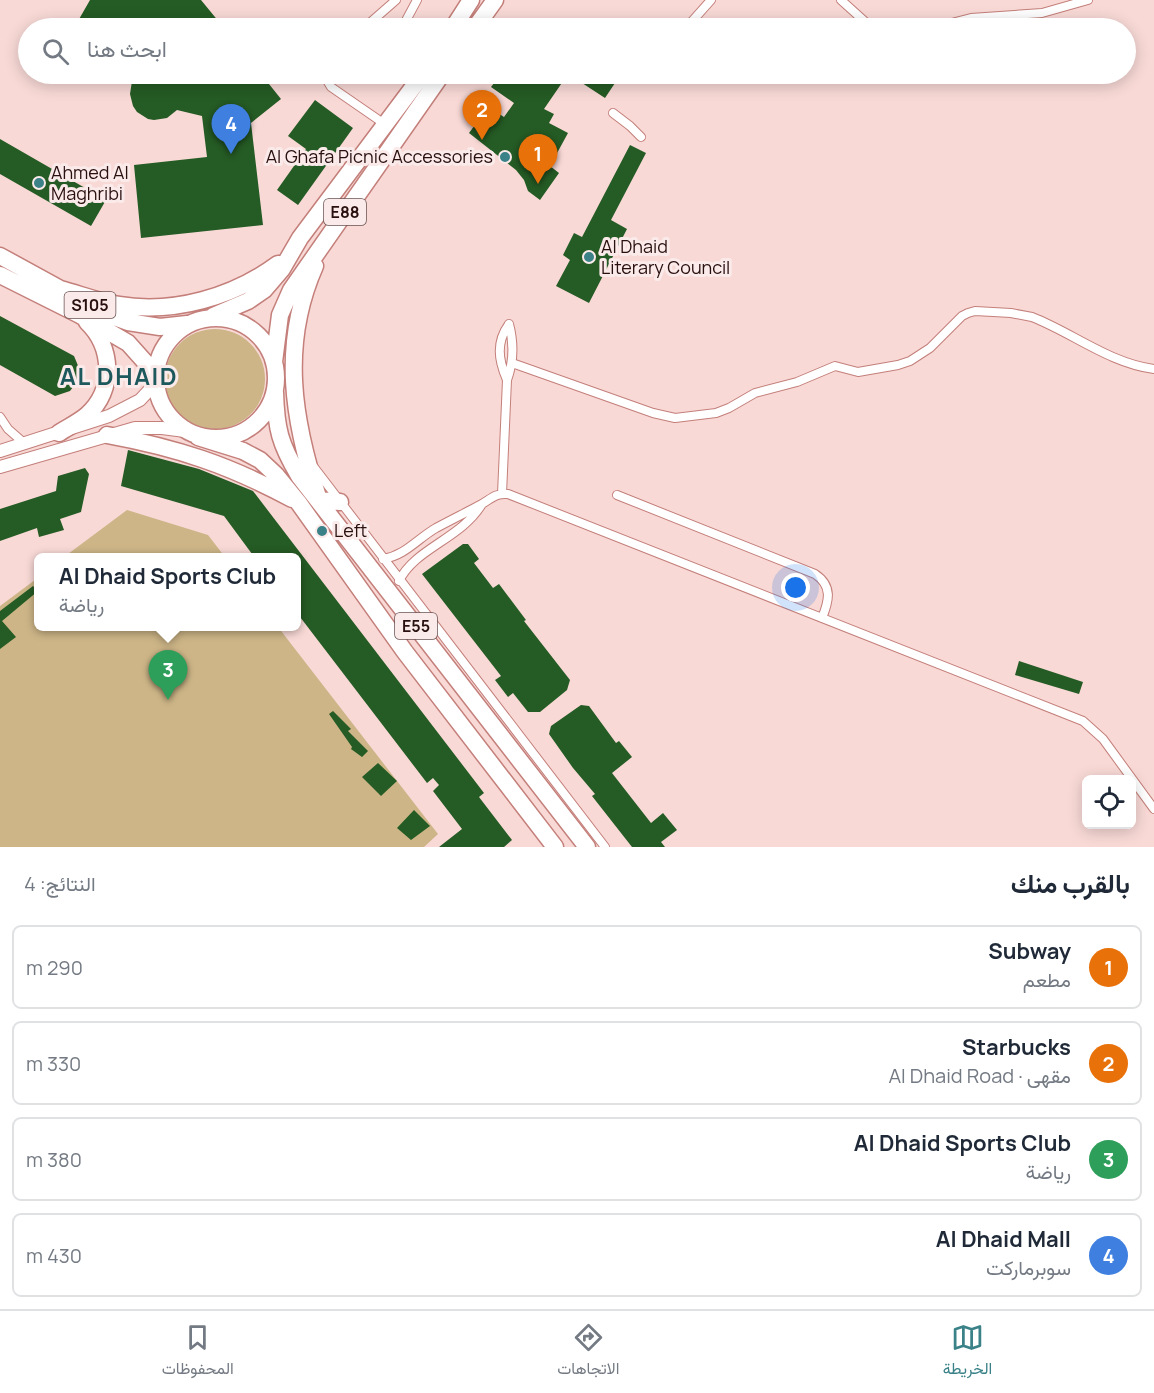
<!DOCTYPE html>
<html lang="ar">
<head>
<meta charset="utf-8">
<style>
	:root { --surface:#fff; --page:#f2f2f3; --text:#1f2937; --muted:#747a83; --line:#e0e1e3; --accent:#3a8288 }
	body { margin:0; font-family:Manrope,Vazirmatn,sans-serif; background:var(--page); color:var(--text); direction:rtl }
	.controls { position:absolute; right:18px; bottom:18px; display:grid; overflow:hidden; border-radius:9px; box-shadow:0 3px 15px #0003 }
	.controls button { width:54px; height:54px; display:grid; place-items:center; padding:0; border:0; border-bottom:2px solid var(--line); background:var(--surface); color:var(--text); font:30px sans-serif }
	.you { position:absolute; left:796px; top:588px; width:21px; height:21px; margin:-15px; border:4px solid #fff; border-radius:50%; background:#1a73e8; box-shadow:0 0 0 9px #1a73e833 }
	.badge { display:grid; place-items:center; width:39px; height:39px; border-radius:50%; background:var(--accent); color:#fff; font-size:20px; font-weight:700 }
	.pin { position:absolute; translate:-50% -50px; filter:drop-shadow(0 2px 3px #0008) }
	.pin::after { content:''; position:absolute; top:32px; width:21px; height:18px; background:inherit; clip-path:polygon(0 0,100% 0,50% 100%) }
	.popup { position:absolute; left:34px; top:553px; width:267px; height:78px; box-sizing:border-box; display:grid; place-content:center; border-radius:9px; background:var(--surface); filter:drop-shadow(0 2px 4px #0005); font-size:20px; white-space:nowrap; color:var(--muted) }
	.popup b { font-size:22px; color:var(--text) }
	.popup::after { content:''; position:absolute; left:50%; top:100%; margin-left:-12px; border:12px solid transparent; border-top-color:var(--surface) }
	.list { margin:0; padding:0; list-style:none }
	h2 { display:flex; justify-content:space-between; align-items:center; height:78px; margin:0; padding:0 24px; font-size:26px }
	h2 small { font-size:20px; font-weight:400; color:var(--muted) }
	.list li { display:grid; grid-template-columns:39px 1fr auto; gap:18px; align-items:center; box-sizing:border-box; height:84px; margin:0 12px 12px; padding:0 12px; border:2px solid var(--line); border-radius:9px }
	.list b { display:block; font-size:22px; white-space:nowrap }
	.list p { margin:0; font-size:20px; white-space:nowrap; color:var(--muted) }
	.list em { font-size:20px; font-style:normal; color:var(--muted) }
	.icon { flex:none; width:33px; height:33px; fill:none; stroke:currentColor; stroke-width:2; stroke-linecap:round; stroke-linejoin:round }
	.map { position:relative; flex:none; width:1154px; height:847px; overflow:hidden; direction:ltr }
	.search { position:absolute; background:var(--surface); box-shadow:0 3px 15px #0003; left:18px; right:18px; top:18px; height:66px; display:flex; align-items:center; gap:15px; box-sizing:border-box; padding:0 21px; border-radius:33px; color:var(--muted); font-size:22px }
	.sheet { height:462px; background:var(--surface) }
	nav { display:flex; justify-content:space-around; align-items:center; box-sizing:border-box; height:84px; border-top:2px solid var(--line); background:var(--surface); font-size:16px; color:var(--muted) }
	nav a { display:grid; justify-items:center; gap:3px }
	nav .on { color:var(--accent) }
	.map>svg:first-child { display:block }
</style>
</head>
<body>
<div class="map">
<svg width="1154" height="847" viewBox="0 0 1154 847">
	<rect width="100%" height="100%" fill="#f8d9d6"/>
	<path fill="#cdb587" d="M165 379a50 50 0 1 1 100 0a50 50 0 1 1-100 0Z
		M127,510L208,535L225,557H64Z
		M39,577V626L278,627L438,834L424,847H0V606Z"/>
	<path fill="#255b24" d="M90,0H201L224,28H91L78,21Z
		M139,74H261L281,99L251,123L263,225L141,238L134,165L207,157L202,116L177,110L167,118L154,120L148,119L137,112L133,106L130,94L132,81Z
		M501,74H568L544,109L554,114L549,123L568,133L550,166L559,173L540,200L528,191L524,180L516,170L469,133L483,114L467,103L472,96L504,117L514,103L491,87Z
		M588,74H621L605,98L582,83Z
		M315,100L353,128L298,205L277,190L306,149L288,136Z
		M0,139L106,200L91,226L0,174Z
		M630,145L646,153L611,220L627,229L589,303L556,286L570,260L563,255L574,233L582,237Z
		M0,316L74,356L79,368L77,382L70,391L55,396L0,365Z
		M128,450L199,469L253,491L484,793L479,797L512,840L504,847H439L462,829L433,791L439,785L433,778L427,783L297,613V558H255L224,516L121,486Z
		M85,468L89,474L81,512L60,519L64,530L39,537L37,528L0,541V509L56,491L58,476Z
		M463,544H468L479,559L474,563L493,588L499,584L526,620L524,621L570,680L567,690L540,712H528L513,693L508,697L495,680L501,676L422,574Z
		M33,586L38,591L2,621L16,637L0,649V611Z
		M1019,661L1083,682L1079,694L1015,675Z
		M581,705L589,706L616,743L619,741L632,757L612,773L651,823L663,813L677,830L661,842L665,847H632L592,796L595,794L573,768L549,734L551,726Z
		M333,711L351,729L348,731L368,751L362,757L351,749L352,747L329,714Z
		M378,763L397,781L381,796L362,777Z
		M414,810L430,826L411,840L397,828Z"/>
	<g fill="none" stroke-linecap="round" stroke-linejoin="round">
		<g stroke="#c47f7a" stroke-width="10">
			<path id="street" d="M841,0L872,28
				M364,28L396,0
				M402,28L417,0
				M686,28L711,0
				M932,28L971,18L1042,13L1088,0
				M330,74L328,82L331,87L386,125
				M369,74H375
				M613,113L630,126L641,137
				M512,363L653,413L675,418L716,413L729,408L755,393L797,382L835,366L858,372L898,365L910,361L930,348L962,316L968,313L975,311L1011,313L1032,317C1073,333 1109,363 1154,369
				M507,380C498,359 496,342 509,324
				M0,417L8,429L24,443
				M313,466L605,847
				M502,494L507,380C514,361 514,343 509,324
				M617,495L815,574C833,586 829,601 822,618
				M383,559C406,555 417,539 436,528C451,520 467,512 482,504C492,498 496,493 508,494L1083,721L1103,739L1154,809
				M399,581C415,548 461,539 482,504"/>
		</g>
		<g stroke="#c47f7a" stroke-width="14">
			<path id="secondary" d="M0,451L109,416L140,400L155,384
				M0,467L135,428H162L185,431"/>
		</g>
		<g stroke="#c47f7a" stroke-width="19">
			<path id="highway" d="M453,28L471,0
				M475,28L495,0
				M0,256L106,314L128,322L160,327L187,324
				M315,266C280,345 293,421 319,500L340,502
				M0,275L80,315L128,343L145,362L155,383
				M60,289C79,294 99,302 119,305C174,314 233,297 278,264
				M213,316L248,301L264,290L282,269L300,238L423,74
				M156 378a60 60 0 1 1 120 0a60 60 0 1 1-120 0Z
				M274,362L280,315L291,290L442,74
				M275,392C276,429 280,444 299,476L587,847
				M59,433C68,427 79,422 87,415C115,390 113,347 87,322
				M107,435C178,448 229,465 292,499
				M198,437L243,451L260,460L276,475L298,502L405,652L555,847"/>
		</g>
		<use href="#street" stroke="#fff" stroke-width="8"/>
		<use href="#secondary" stroke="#fff" stroke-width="12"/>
		<use href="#highway" stroke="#fff" stroke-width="16"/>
	</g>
	<g fill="#3a8288" stroke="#faeae9" stroke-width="2">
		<circle cx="505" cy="157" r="6"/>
		<circle cx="39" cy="183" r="6"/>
		<circle cx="589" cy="257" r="6"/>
		<circle cx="322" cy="531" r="6"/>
	</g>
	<g text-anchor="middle" stroke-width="6" stroke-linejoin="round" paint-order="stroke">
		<g fill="#faeae9" stroke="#685150" stroke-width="1.5">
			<rect x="324" y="199" width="42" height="26" rx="4.5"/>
			<rect x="64.5" y="292" width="51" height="26" rx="4.5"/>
			<rect x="395" y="613" width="42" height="26" rx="4.5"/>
		</g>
		<g font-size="16" font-weight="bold" fill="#29100f">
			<text x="345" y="218">E88</text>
			<text x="90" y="311">S105</text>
			<text x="416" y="632">E55</text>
		</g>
		<g font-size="18" fill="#29100f" stroke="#faeae9" text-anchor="start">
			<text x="493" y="163" text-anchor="end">Al Ghafa Picnic Accessories</text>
			<text x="51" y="179">Ahmed Al<tspan x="51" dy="21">Maghribi</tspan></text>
			<text x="601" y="253">Al Dhaid<tspan x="601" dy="21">Literary Council</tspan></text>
			<text x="334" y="537">Left</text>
		</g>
		<g font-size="24" font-weight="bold" letter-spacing="1.5" fill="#1d585d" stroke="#faeae9">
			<text x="119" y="385">AL DHAID</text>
		</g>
	</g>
</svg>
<div class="controls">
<button><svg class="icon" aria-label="locate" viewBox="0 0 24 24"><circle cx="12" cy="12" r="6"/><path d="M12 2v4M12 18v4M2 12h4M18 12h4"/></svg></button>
</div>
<div class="you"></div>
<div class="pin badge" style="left:538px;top:184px;background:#e8710a">1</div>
<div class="pin badge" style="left:482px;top:140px;background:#e8710a">2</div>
<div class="pin badge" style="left:168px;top:700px;background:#2e9e5b">3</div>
<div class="popup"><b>Al Dhaid Sports Club</b>رياضة</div>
<div class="pin badge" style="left:231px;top:154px;background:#3f7fe0">4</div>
<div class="search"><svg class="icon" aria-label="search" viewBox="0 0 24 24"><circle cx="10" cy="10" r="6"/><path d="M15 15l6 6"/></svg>ابحث هنا</div>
</div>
<section class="sheet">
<h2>بالقرب منك<small>النتائج: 4</small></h2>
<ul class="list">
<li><span class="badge" style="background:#e8710a">1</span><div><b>Subway</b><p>مطعم</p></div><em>290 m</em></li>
<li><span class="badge" style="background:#e8710a">2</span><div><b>Starbucks</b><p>مقهى · Al Dhaid Road</p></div><em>330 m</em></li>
<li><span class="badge" style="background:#2e9e5b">3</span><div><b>Al Dhaid Sports Club</b><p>رياضة</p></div><em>380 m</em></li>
<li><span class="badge" style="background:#3f7fe0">4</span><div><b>Al Dhaid Mall</b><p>سوبرماركت</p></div><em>430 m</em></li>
</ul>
</section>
<nav>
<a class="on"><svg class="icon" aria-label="map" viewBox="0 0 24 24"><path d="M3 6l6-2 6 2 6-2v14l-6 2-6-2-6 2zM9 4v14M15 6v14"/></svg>الخريطة</a>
<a><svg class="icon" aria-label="directions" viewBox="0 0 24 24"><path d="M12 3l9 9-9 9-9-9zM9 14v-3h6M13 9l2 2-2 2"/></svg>الاتجاهات</a>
<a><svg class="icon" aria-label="saved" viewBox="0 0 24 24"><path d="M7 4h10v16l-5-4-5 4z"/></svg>المحفوظات</a>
</nav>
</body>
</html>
